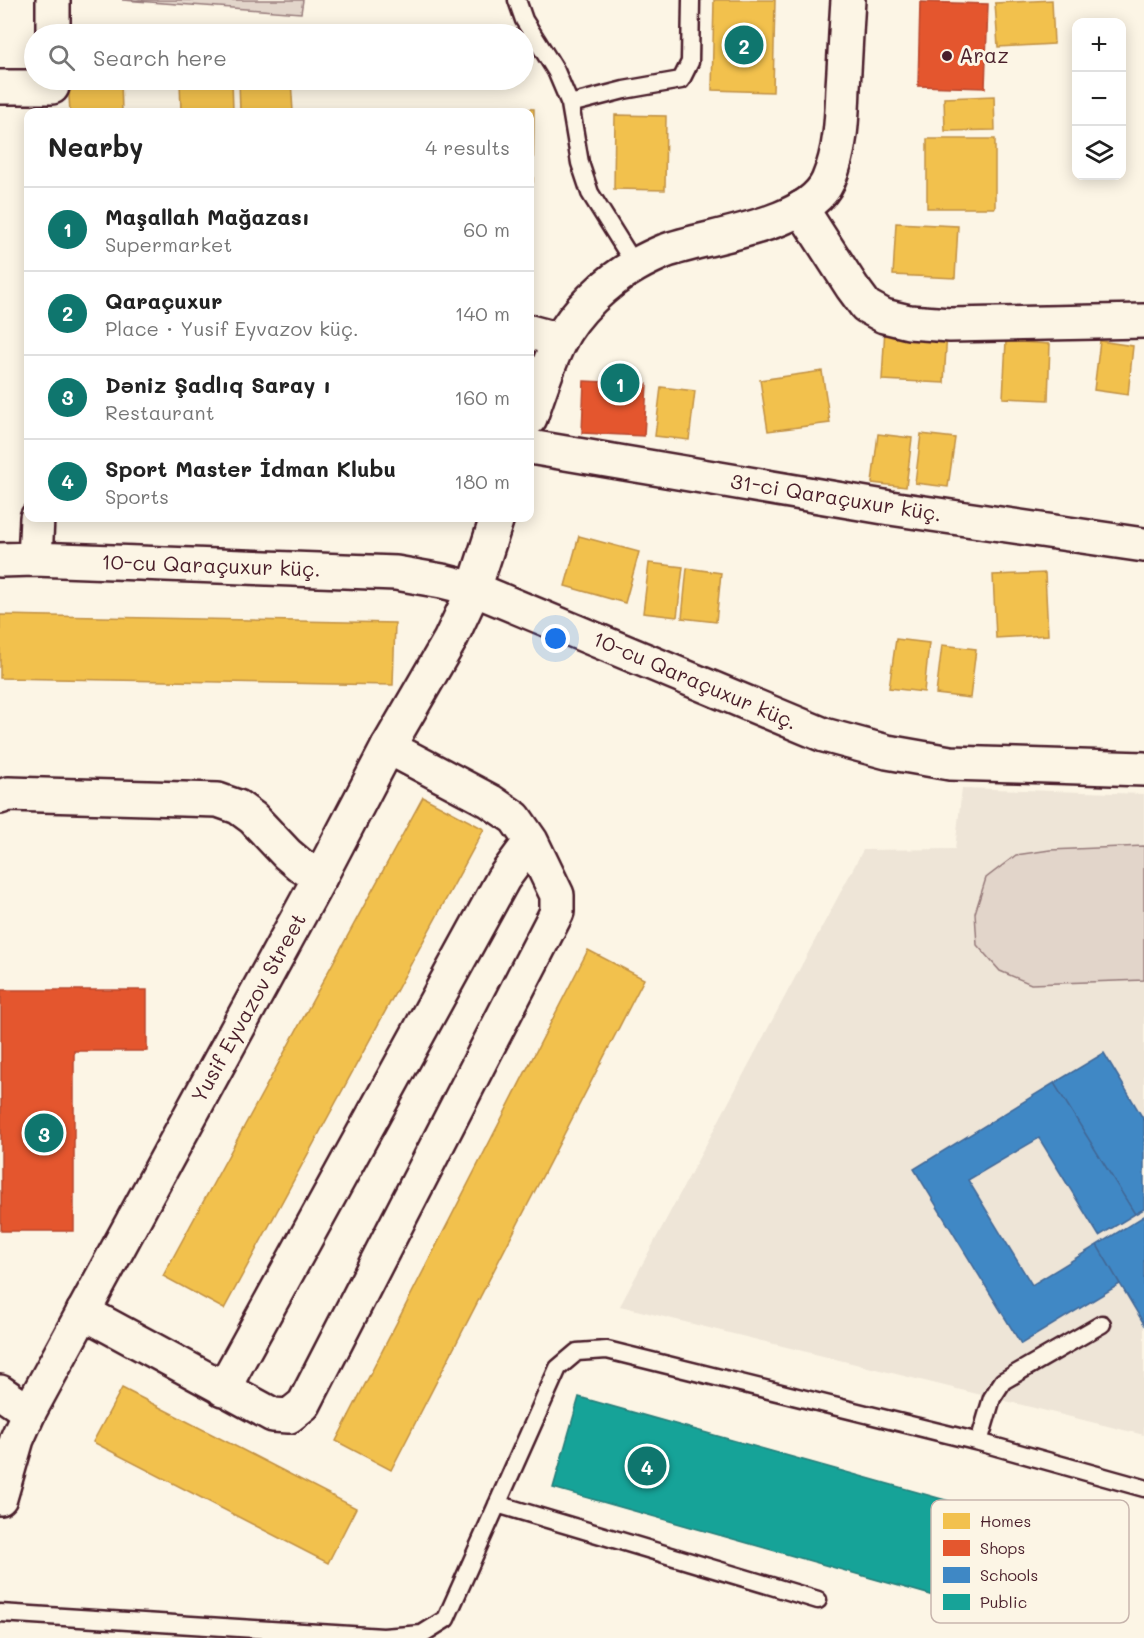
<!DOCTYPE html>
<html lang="en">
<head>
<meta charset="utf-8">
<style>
	:root { --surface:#fff; --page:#f2f2f2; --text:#222; --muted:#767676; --line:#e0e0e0; --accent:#0f766e }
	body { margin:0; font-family:Mali,sans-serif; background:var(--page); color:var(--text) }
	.controls { position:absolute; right:18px; top:18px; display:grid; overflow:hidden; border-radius:12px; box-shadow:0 3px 15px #0003 }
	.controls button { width:54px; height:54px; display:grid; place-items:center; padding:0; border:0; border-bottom:2px solid var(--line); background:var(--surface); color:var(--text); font:30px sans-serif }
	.you { position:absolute; left:556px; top:639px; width:21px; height:21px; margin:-15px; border:4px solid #fff; border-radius:50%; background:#1a73e8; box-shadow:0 0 0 9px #1a73e833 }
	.badge { display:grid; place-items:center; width:39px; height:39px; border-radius:50%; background:var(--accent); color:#fff; font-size:20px; font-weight:700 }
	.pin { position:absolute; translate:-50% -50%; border:3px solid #fff; box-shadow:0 2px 6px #0006 }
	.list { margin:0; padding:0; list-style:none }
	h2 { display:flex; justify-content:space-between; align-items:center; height:78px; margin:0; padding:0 24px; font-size:26px }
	h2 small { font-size:20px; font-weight:400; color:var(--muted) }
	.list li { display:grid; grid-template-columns:39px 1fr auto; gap:18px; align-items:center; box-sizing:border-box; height:84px; padding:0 24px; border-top:2px solid var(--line) }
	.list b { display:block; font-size:22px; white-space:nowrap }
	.list p { margin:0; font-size:20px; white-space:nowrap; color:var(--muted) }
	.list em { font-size:20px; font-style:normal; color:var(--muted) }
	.icon { flex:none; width:33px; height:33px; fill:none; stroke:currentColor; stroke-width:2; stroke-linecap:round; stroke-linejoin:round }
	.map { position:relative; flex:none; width:1144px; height:1638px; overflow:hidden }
	.search { position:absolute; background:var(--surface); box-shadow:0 3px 15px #0003; left:24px; top:24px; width:510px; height:66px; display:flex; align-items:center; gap:15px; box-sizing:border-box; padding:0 21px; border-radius:33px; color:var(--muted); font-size:22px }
	.panel { position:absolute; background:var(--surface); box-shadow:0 3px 15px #0003; left:24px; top:108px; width:510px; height:414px; border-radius:12px }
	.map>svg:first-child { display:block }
</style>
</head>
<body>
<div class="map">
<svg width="1144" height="1638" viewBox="0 0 1144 1638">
	<rect width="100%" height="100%" fill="#fcf5e5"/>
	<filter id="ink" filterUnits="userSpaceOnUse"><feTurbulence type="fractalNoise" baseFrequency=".0167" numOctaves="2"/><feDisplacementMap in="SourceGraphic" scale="12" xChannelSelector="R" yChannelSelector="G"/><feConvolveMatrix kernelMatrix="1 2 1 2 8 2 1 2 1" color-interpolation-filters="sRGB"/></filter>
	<g filter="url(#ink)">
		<path fill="#eee5d7" d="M962,788L1144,794V1435L620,1306L863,850L955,849Z"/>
		<path fill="#e2d5ca" stroke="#967a7a" stroke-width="1.5" d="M122,0H303L301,13Z
			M1144,846V980L1031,984L1000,971L977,945L975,913L986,878L1016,855L1050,850Z"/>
		<path fill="#f2c14e" stroke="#c09044" stroke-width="1.5" d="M714,0H775L773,92L712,90Z
			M1052,0L1054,44L998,47L995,3Z
			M68,80H121L122,112H70Z
			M180,80H232L233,111L181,112Z
			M239,80H291L293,112H240Z
			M994,96L995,130L945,131L944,98Z
			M483,108L534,109L533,182H530V112H483Z
			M615,115L666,116L665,190L614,189Z
			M927,139H995V208H927Z
			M896,223L958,226L955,278L893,275Z
			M885,327L947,331L944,383L882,380Z
			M1006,341L1050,344L1048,400L1003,398Z
			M1100,341L1133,346L1128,395L1094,390Z
			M822,371L830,423L768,431L760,380Z
			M661,387L695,391L689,440L655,436Z
			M878,434L912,438L906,487L872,483Z
			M921,434L955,438L948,487L915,483Z
			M579,536L639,552L625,603L565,586Z
			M649,563L683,567L677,617L643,613Z
			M687,568L721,573L716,622L682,618Z
			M1045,573L1048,635L996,638L993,575Z
			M0,615L395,623L393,685L0,678Z
			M896,639L929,643L924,692L889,688Z
			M942,645L976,649L970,698L936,694Z
			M423,797L484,829L224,1309L163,1276Z
			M588,950L644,979L391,1470L336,1441Z
			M122,1388L356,1508L328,1563L93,1442Z"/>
		<path fill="#e4572e" stroke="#b6462d" stroke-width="1.5" d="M920,2L988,4L985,88L918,86Z
			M584,381L647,384L644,436L582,433Z
			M1,990H147V1051H74V1231H1Z"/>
		<path fill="#3f88c5" stroke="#426897" stroke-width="1.5" d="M1104,1053L1144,1120V1209L1135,1214L1054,1083Z
			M1054,1083L1135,1214L1099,1236L1039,1138L968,1180L1032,1285L1097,1245L1120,1284L1021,1344L914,1169Z
			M1144,1216V1324L1097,1245Z"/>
		<path fill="#17a398" stroke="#267b77" stroke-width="1.5" d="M579,1397L1017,1520L991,1612L553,1488Z"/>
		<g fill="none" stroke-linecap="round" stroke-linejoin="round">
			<g stroke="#4a1f2b" stroke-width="21">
				<path id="lane" d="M517,0L524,20L556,71L570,104
					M635,265L590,193L580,163L570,104L624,90L681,80L690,62L691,0
					M979,1442L992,1398L1003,1381L1102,1324
					M497,1504L818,1600
					M0,1613L383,1637L422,1634L446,1619L558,1368L577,1352L607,1350L979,1442L1144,1488"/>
			</g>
			<g stroke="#4a1f2b" stroke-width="38">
				<path id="street" d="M53,34V0
					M0,87H52
					M801,208L852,287L866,306L884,316L909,322L950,325L1144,321
					M530,332L560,340
					M530,447L890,508L1144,545
					M35,559L37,518
					M0,560L35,559L396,573L442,581L474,589L824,735L887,752L950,763L1144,769
					M0,797L8,794L218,800L238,807L253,818L287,854L300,865L320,877
					M83,1312L273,1415L289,1416L304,1404L557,912V895L531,841L515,818L490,801L388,747
					M223,1389L503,879L531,841
					M0,1392L29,1412"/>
			</g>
			<g stroke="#4a1f2b" stroke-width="38">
				<path id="secondary" d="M530,418C539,393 547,366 559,342C574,312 607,281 636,265C645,260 655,255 665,251C708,235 807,227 828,181C841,151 842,118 843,87C845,58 846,29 848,0
					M0,1498L17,1439L29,1412L320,877L388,747L450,640L474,589L497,518"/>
			</g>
			<use href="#lane" stroke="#fcf5e5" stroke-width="16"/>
			<use href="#street" stroke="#fcf5e5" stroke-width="33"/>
			<use href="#secondary" stroke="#fcf5e5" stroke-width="33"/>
		</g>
	</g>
	<circle fill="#4a1f2b" stroke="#fcf5e5" stroke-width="2" cx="947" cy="56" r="6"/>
	<g text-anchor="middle" stroke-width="6" stroke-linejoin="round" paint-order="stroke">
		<g font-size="21" fill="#4a1f2b" stroke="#fcf5e5" text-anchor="start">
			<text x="959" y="63">Araz</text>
		</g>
		<g font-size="21" fill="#4a1f2b" stroke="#fcf5e5">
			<text transform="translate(836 498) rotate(9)" y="7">31-ci Qaraçuxur küç.</text>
			<text transform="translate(211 566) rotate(2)" y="7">10-cu Qaraçuxur küç.</text>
			<text transform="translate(695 681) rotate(23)" y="7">10-cu Qaraçuxur küç.</text>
			<text transform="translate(249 1008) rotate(-61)" y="7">Yusif Eyvazov Street</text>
		</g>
	</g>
	<rect x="931" y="1500" width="198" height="123" rx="9" fill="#fcf5e5" stroke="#c7b5ad" stroke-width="1.5"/>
	<rect x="943" y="1513" width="27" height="16" fill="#f2c14e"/>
	<rect x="943" y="1540" width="27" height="16" fill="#e4572e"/>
	<rect x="943" y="1567" width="27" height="16" fill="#3f88c5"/>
	<rect x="943" y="1594" width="27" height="16" fill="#17a398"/>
	<g font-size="16" fill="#4a1f2b">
		<text x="980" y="1527">Homes</text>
		<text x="980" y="1554">Shops</text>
		<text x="980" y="1581">Schools</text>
		<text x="980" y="1608">Public</text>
	</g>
</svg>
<div class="controls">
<button>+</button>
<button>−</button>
<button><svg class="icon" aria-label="layers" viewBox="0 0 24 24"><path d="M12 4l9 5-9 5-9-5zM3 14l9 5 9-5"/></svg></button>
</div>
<div class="you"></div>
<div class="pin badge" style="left:620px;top:383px">1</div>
<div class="pin badge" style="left:744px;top:45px">2</div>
<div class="pin badge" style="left:44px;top:1133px">3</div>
<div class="pin badge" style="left:647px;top:1466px">4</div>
<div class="search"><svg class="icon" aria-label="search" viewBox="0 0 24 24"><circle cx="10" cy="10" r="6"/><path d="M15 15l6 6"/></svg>Search here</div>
<section class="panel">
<h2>Nearby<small>4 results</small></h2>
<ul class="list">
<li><span class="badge">1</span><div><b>Maşallah Mağazası</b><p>Supermarket</p></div><em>60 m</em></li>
<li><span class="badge">2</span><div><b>Qaraçuxur</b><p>Place · Yusif Eyvazov küç.</p></div><em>140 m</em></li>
<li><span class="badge">3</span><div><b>Dəniz Şadlıq Saray ı</b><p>Restaurant</p></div><em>160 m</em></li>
<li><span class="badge">4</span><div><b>Sport Master İdman Klubu</b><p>Sports</p></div><em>180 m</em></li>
</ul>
</section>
</div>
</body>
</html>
